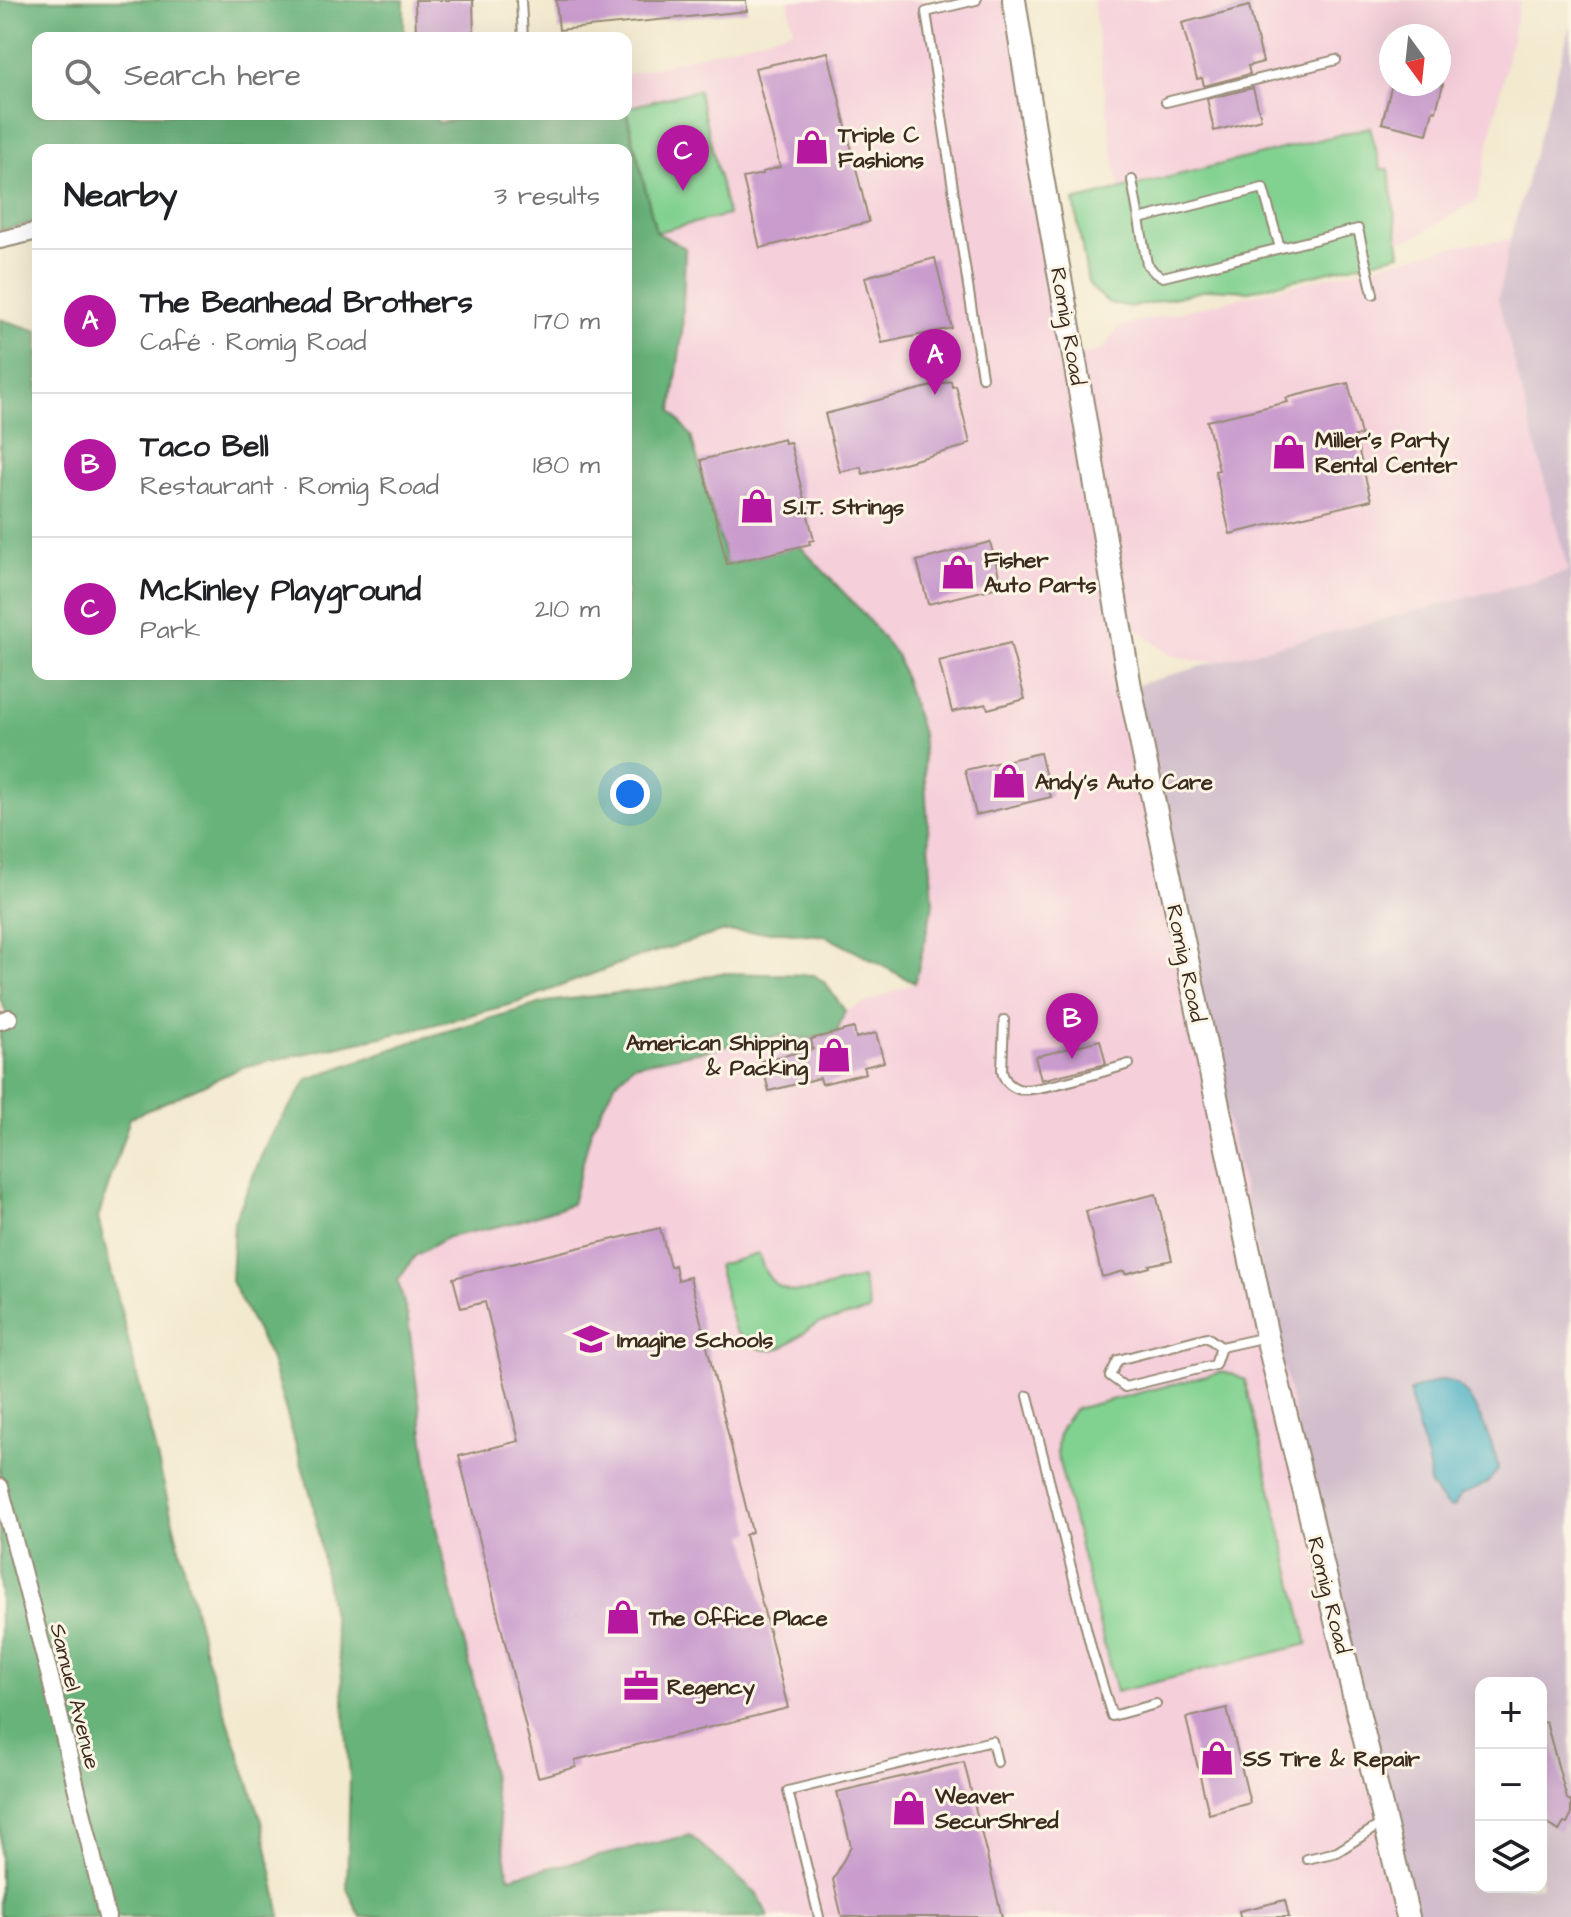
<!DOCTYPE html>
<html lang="en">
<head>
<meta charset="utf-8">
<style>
	:root { --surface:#fff; --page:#f2f2f2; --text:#202124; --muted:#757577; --line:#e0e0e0; --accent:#b5179e }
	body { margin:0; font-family:"Architects Daughter",sans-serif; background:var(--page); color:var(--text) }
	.controls { position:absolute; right:24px; bottom:24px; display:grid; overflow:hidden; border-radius:16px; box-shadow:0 8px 32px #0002 }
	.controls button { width:72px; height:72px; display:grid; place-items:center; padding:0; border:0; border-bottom:2px solid var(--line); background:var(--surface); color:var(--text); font:40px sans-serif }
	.compass { position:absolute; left:1379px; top:24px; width:72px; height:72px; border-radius:50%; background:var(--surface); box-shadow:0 8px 32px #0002; rotate:165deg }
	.you { position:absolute; left:630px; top:794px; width:28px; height:28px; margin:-20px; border:6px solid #fff; border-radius:50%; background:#1a73e8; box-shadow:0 0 0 12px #1a73e833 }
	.badge { display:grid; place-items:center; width:52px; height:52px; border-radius:50%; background:var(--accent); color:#fff; font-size:26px; font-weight:700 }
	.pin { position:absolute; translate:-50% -66px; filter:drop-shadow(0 2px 4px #0008) }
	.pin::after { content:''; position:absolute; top:42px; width:28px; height:24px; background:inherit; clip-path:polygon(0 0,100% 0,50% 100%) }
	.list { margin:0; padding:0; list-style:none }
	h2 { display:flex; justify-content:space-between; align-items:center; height:104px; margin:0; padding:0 32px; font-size:34px }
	h2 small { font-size:26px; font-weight:400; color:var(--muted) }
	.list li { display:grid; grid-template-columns:52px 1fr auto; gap:24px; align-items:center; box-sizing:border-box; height:144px; padding:0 32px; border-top:2px solid var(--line) }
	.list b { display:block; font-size:30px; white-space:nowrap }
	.list p { margin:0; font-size:26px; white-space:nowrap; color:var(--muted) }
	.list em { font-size:26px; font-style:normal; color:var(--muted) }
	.icon { flex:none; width:44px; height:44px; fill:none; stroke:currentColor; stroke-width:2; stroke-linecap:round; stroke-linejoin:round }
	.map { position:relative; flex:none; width:1571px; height:1917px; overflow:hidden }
	.search { position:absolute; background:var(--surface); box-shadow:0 8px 32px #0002; left:32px; top:32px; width:600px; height:88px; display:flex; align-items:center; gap:20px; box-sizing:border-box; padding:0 28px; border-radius:16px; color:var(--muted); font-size:30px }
	.panel { position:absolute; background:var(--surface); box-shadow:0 8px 32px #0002; left:32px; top:144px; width:600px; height:536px; border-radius:16px }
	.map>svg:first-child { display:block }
</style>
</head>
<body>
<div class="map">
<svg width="1571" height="1917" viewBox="0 0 1571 1917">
	<rect width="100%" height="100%" fill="#fcf5e5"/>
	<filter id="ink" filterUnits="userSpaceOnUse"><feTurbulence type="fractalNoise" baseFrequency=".0125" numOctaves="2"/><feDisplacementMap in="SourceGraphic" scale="16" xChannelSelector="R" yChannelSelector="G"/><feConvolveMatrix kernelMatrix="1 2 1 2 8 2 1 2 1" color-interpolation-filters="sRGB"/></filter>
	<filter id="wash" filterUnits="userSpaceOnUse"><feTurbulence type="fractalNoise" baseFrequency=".006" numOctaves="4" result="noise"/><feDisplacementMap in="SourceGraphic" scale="32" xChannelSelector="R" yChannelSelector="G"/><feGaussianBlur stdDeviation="1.8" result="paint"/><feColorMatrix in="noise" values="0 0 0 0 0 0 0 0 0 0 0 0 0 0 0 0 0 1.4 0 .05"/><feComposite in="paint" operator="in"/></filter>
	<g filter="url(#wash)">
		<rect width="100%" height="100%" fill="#f2e9ce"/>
		<path fill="#f5cfda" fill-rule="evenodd" d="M788,0H1014L1074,356L1103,350L1118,327L1464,244L1510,240L1498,299L1568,572L1216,662L1193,660L1170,655L1119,615L1408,1917H768L759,1895L690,1835L509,1877L478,1699L435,1523L408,1319L398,1281L415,1256L448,1237L513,1223L572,1204L592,1127L615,1083L633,1065L777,1036L811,1039L836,1032L845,1011L915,983L933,904L706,574L672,411L682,333L626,112V75L793,30Z
			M1093,0H1520L1477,200L1415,237L1237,287L1138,298L1111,141ZM1391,36H1439V84H1391Z"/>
		<path fill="#d1bdcb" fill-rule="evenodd" d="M1571,23V1917H1408L1130,687L1216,662L1568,572L1498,299L1510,240ZM1481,1683H1541V1887H1481Z"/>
		<path fill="#81d190" stroke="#5e7e57" stroke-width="2" d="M698,90L728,215L656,232L626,108Z
			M1370,127L1381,169H1389L1400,254L1249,291L1211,289L1133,307L1109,303L1093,289L1088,282L1074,201Z
			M759,1254C772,1312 821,1288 862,1278L870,1311C854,1315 836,1318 820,1323C796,1332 783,1362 752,1345C744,1341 738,1336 734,1328L718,1265Z
			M1222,1372L1235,1375L1245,1380L1308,1644L1116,1692L1057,1454C1056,1433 1062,1425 1075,1409Z"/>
		<path fill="#68b37a" stroke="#526e4c" stroke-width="2" d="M0,0H404V38H38V114H434L438,123L485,114H626V112L656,232L685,248L682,333L672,411L691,436L727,564L800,546L861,611L897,656L922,734L933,904L915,983L826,936L784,932H721L632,959L516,1003L413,1030L243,1067L130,1118L98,1218L206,1656L262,1821L281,1917H0V1023L9,1018L0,999V319L38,331V674H626V150H38V222L0,230Z
			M720,973L814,975L825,983L845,1011L837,1032L811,1039L777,1036L633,1065L615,1083L592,1127L572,1204L513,1223L448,1237L415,1256L398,1281L408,1319L435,1524L478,1699L509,1877L690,1835L759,1896L768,1917H361L347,1889L350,1778L341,1668L313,1503L270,1357L231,1281L234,1222L268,1140L308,1079L417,1040L546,1002L666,987Z"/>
		<path fill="#44aec3" stroke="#406c70" stroke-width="2" d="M1440,1380C1448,1380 1456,1383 1462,1389C1476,1403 1497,1451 1498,1470C1487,1485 1477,1490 1460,1495L1455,1506L1451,1508L1447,1506L1430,1486L1429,1467L1411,1403L1410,1391Z"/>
		<g id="blocks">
			<path fill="#c99ccd" d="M415,0H473L474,38H416Z
				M556,0H746L747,11L559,30Z
				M1249,6L1263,62L1248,66L1250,74L1204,86L1202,78L1197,79L1182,23Z
				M828,52L869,222L760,248L743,178L763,174V172L780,167L755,68Z
				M1392,84H1443L1436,111L1433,110L1427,134L1382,123Z
				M1253,88L1261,119L1214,131L1207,99Z
				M935,258L952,328L882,343L865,277Z
				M951,381L952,387L956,386L970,443L966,444V446L863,474L861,467L840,472L825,414Z
				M1348,383L1361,435L1355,436L1371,500L1230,534L1215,471L1219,470L1207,421L1288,402L1286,398Z
				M784,439L785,443L790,442L814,540L809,541L810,544L727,564L701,460Z
				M990,542L999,575L996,576L999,587L928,604L917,561Z
				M1010,643L1025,699L988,709L986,704L952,712L939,661Z
				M1040,753L1051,797L976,815L965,770Z
				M854,1028L856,1038L876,1033L884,1062L864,1067L866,1073L822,1084L820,1078L769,1091L761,1061L813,1049L811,1039Z
				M1100,1040L1106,1064L1041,1080L1035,1057Z
				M1156,1194L1172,1260L1149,1265L1150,1267L1125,1274L1124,1271L1102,1277L1086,1211Z
				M660,1228L670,1267L675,1265L678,1280L690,1277L752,1532L745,1535L788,1708L575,1760L576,1767L538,1777L459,1456L519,1441L485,1302L461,1308L453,1278Z
				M1227,1708L1250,1803L1209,1814L1186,1718Z
				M1546,1722L1567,1799L1571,1802V1816L1567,1824L1564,1823L1559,1831L1541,1819V1723Z
				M964,1762L1002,1917H842L833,1880L851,1846L837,1792Z
				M1285,1900L1289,1917H1240L1239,1911Z"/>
		</g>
	</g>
	<g filter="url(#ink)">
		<use href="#blocks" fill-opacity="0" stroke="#968a76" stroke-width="2"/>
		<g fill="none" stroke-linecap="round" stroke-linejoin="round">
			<g stroke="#968a76" stroke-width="12">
				<path id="lane" d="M521,0L523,38
					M976,0L926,12L982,377
					M1166,102L1336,60
					M1132,180L1147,264L1155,273L1163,277L1358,229L1373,294
					M1139,219L1263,188L1280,248
					M1004,1020L1002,1071C1004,1080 1009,1086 1018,1089C1032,1094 1109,1070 1129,1064
					M1221,1347L1215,1365L1125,1387L1110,1376L1118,1360L1207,1337L1221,1347L1266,1337
					M1028,1396L1092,1651L1112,1716L1156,1704
					M1307,1859L1337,1852L1384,1822
					M819,1917L788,1791L992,1741L997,1762"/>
			</g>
			<g stroke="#968a76" stroke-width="20">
				<path id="street" d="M0,240L38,231
					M0,1021L9,1018
					M0,1487L50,1677L107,1917"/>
			</g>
			<g stroke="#968a76" stroke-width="26">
				<path id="secondary" d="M1014,0L1039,160L1074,356L1130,687L1151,789L1267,1337L1408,1917"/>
			</g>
			<use href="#lane" stroke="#fff" stroke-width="8"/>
			<use href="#street" stroke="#fff" stroke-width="16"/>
			<use href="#secondary" stroke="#fff" stroke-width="22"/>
		</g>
	</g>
	<defs>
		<g id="shop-bare" transform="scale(2.76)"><path d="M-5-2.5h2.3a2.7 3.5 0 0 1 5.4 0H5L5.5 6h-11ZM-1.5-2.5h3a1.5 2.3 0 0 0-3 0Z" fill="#b5179e" stroke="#fcf5e5" stroke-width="2.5" paint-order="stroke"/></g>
		<g id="school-bare" transform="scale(2.76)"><path d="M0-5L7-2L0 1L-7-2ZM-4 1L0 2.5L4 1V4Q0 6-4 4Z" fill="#b5179e" stroke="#fcf5e5" stroke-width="2.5" paint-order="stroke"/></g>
		<g id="office-bare" transform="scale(2.76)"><path d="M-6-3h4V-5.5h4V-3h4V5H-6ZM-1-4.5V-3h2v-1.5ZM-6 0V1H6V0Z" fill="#b5179e" stroke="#fcf5e5" stroke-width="2.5" paint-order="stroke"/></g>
	</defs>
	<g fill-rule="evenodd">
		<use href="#shop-bare" x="812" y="147"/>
		<use href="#shop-bare" x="1289" y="452"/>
		<use href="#shop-bare" x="757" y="506"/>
		<use href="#shop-bare" x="958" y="572"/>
		<use href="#shop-bare" x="1009" y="781"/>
		<use href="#shop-bare" x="834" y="1055"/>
		<use href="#school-bare" x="591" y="1339"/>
		<use href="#shop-bare" x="623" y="1617"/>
		<use href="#office-bare" x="641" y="1686"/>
		<use href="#shop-bare" x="1217" y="1758"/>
		<use href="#shop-bare" x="909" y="1808"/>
	</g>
	<g text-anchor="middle" stroke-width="6" stroke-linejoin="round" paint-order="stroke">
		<g font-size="22" font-weight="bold" fill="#3b2a1e" stroke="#fcf5e5" text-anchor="start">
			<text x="838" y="142">Triple C<tspan x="838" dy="25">Fashions</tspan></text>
			<text x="1315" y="447">Miller's Party<tspan x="1315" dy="25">Rental Center</tspan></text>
			<text x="783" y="514">S.I.T. Strings</text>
			<text x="984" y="567">Fisher<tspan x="984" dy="25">Auto Parts</tspan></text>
			<text x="1035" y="789">Andy's Auto Care</text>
			<text x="808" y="1050" text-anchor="end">American Shipping<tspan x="808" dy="25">&amp; Packing</tspan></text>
			<text x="617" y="1347">Imagine Schools</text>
			<text x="649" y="1625">The Office Place</text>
			<text x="667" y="1694">Regency</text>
			<text x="1243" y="1766">SS Tire &amp; Repair</text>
			<text x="935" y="1803">Weaver<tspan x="935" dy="25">SecurShred</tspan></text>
		</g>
		<g font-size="22" fill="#3b2a1e" stroke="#fcf5e5">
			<text transform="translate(1069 326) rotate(80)" y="8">Romig Road</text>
			<text transform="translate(1187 963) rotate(78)" y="8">Romig Road</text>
			<text transform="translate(1330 1595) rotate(76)" y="8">Romig Road</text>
			<text transform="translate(76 1696) rotate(76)" y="8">Samuel Avenue</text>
		</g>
	</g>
</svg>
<div class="controls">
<button>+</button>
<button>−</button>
<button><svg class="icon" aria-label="layers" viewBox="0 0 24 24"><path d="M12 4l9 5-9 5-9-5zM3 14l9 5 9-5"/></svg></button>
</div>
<svg class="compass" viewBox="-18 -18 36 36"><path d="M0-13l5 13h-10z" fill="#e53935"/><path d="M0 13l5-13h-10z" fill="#757577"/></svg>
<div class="you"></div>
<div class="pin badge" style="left:935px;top:395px">A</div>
<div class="pin badge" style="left:1072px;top:1059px">B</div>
<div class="pin badge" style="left:683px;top:191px">C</div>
<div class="search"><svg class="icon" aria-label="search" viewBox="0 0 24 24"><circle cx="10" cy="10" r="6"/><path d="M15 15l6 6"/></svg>Search here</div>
<section class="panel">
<h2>Nearby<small>3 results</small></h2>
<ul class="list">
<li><span class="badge">A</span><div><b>The Beanhead Brothers</b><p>Café · Romig Road</p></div><em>170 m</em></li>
<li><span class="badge">B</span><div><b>Taco Bell</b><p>Restaurant · Romig Road</p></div><em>180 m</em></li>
<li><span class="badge">C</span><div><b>McKinley Playground</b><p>Park</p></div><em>210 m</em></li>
</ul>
</section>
</div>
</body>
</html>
